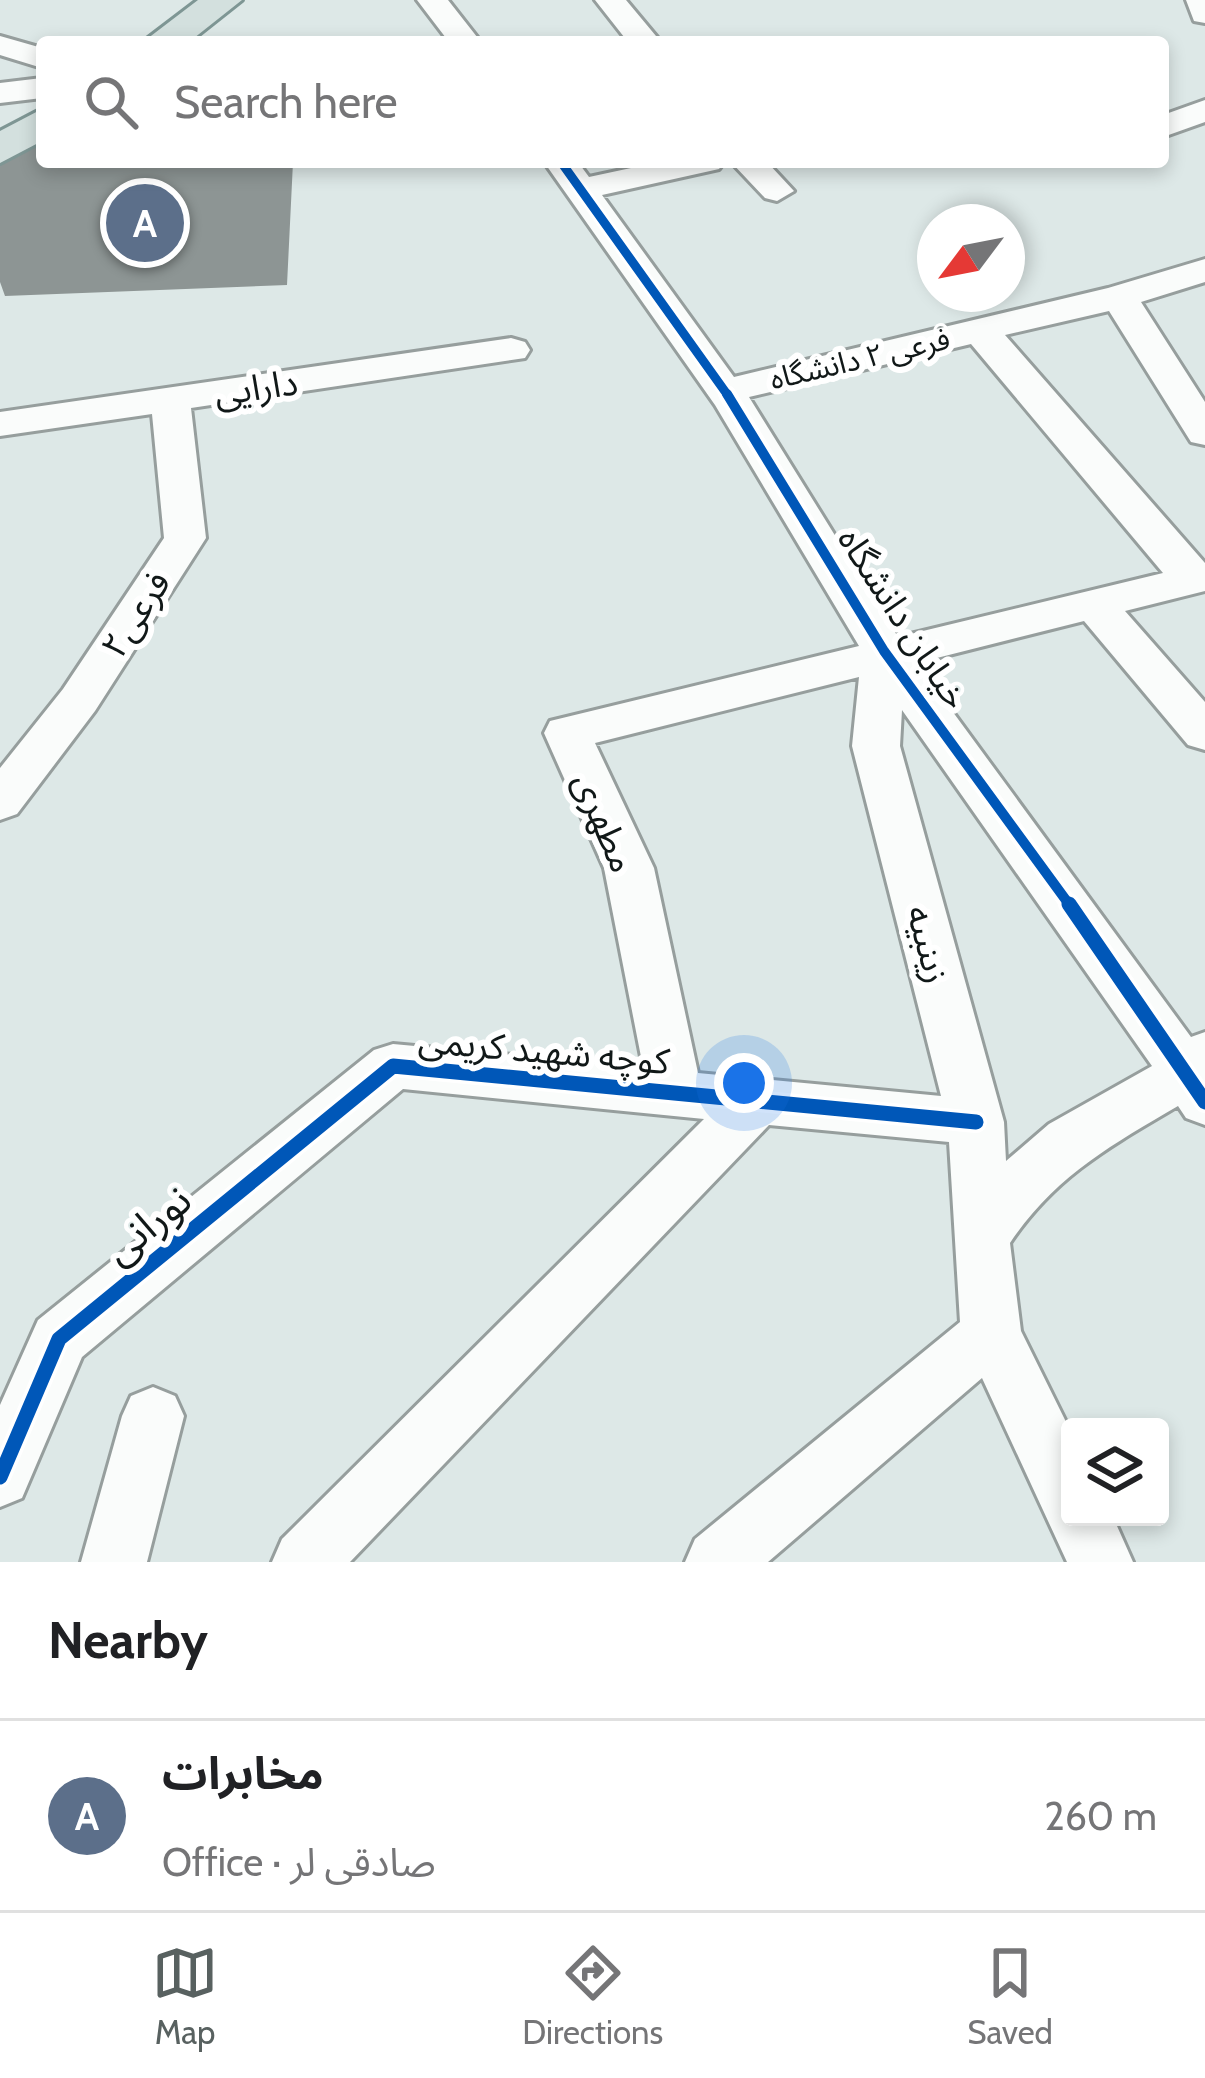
<!DOCTYPE html>
<html lang="en">
<head>
<meta charset="utf-8">
<style>
	:root { --surface:#fff; --page:#f2f2f2; --text:#202124; --muted:#757577; --line:#e0e0e0; --accent:#586160 }
	body { margin:0; font-family:Cabin,"Noto Sans Arabic",sans-serif; background:var(--page); color:var(--text) }
	.controls { position:absolute; right:36px; bottom:36px; display:grid; overflow:hidden; border-radius:12px; box-shadow:0 6px 18px #0003 }
	.controls button { width:108px; height:108px; display:grid; place-items:center; padding:0; border:0; border-bottom:3px solid var(--line); background:var(--surface); color:var(--text); font:60px sans-serif }
	.compass { position:absolute; left:917px; top:204px; width:108px; height:108px; border-radius:50%; background:var(--surface); box-shadow:0 6px 18px #0003; rotate:238deg }
	.you { position:absolute; left:744px; top:1083px; width:42px; height:42px; margin:-30px; border:9px solid #fff; border-radius:50%; background:#1a73e8; box-shadow:0 0 0 18px #1a73e833 }
	.badge { display:grid; place-items:center; width:78px; height:78px; border-radius:50%; background:var(--accent); color:#fff; font-size:39px; font-weight:700 }
	.pin { position:absolute; translate:-50% -50%; border:6px solid #fff; box-shadow:0 3px 12px #0006 }
	.list { margin:0; padding:0; list-style:none }
	h2 { display:flex; justify-content:space-between; align-items:center; height:156px; margin:0; padding:0 48px; font-size:51px }
	h2 small { font-size:39px; font-weight:400; color:var(--muted) }
	.list li { display:grid; grid-template-columns:78px 1fr auto; gap:36px; align-items:center; box-sizing:border-box; height:192px; padding:0 48px; border-top:3px solid var(--line) }
	.list b { display:block; font-size:45px; white-space:nowrap }
	.list p { margin:0; font-size:39px; white-space:nowrap; color:var(--muted) }
	.list em { font-size:39px; font-style:normal; color:var(--muted) }
	.icon { flex:none; width:66px; height:66px; fill:none; stroke:currentColor; stroke-width:2; stroke-linecap:round; stroke-linejoin:round }
	.map { position:relative; flex:none; width:1205px; height:1562px; overflow:hidden }
	.search { position:absolute; background:var(--surface); box-shadow:0 6px 18px #0003; left:36px; right:36px; top:36px; height:132px; display:flex; align-items:center; gap:30px; box-sizing:border-box; padding:0 42px; border-radius:12px; color:var(--muted); font-size:45px }
	.sheet { height:348px; background:var(--surface) }
	nav { display:flex; justify-content:space-around; align-items:center; box-sizing:border-box; height:168px; border-top:3px solid var(--line); background:var(--surface); font-size:33px; color:var(--muted) }
	nav a { display:grid; justify-items:center; gap:6px }
	nav .on { color:var(--accent) }
	.map>svg:first-child { display:block }
</style>
</head>
<body>
<div class="map">
<svg width="1205" height="1562" viewBox="0 0 1205 1562">
	<rect width="100%" height="100%" fill="#dde8e7"/>
	<path fill="#8d9594" d="M42,139V162H293L287,285L5,296L0,282V164Z"/>
	<g fill="none" stroke-linecap="round" stroke-linejoin="round">
		<g stroke="#969e9d" stroke-width="6">
			<path id="minor" d="M417,0H448L481,42H449Z
				M595,0H626L661,42H628Z
				M1186,0H1205V23L1194,21Z
				M0,36L42,48V68L0,55Z
				M42,78V98L0,103V83Z
				M1205,100V122L1163,137V115Z
				M544,162H578L589,177L659,162H724L719,169L602,195L734,377L1108,288L1205,259V282L1141,302L1205,402V445L1191,442L1109,311L1005,335L1205,563V591L1125,611L1205,702V750L1188,745L1084,621L917,663L1191,1037L1205,1032V1125L1186,1118L1178,1106C1110,1146 1055,1176 1010,1243L1021,1331L1070,1430V1517H1113L1133,1562H1067L982,1378L768,1562H685L695,1539L960,1322L949,1142L769,1125L350,1562H272L282,1539L704,1119L403,1089L82,1357L22,1498L0,1507V1405L38,1320L374,1050L393,1044L643,1067L604,868L544,733L550,721L859,646L715,405ZM971,344L1163,573L898,637L749,397ZM859,677L852,746L941,1096L698,1073L654,868L595,743ZM902,710L1152,1066L1049,1124L1006,1161L1004,1122L900,746Z
				M731,162H767L794,191L777,201L765,198Z
				M511,338L525,342L530,350L525,358L191,408L206,538L95,711L17,814L0,820V768L63,689L164,538L152,414L0,436V412Z
				M153,1387L175,1396L184,1416L147,1562H81L122,1416L131,1396Z"/>
		</g>
		<g stroke="#7e9694" stroke-width="6">
			<path id="major" d="M198,0H242L189,42H143Z
				M42,109V141L0,163V131Z"/>
		</g>
		<use href="#minor" fill="#fafcfb" fill-rule="evenodd"/>
		<use href="#major" fill="#d3e0de" fill-rule="evenodd"/>
		<g stroke="#fff" stroke-width="15">
			<path id="cycleway-far2" d="M561,162L729,397"/>
		</g>
		<g stroke="#fff" stroke-width="18">
			<path id="cycleway-far1" d="M727,394L884,651L1071,907"/>
		</g>
		<g stroke="#fff" stroke-width="22">
			<path id="cycleway" d="M1069,904L1205,1102
				M0,1477L59,1339L393,1066L976,1122"/>
		</g>
		<use href="#cycleway-far2" stroke="#0057b8" stroke-width="9"/>
		<use href="#cycleway-far1" stroke="#0057b8" stroke-width="10"/>
		<use href="#cycleway" stroke="#0057b8" stroke-width="15"/>
	</g>
	<g text-anchor="middle" stroke-width="12" stroke-linejoin="round" paint-order="stroke">
		<g font-size="30" fill="#111818" stroke="#fff">
			<text transform="translate(860 359) rotate(-13)" y="10">فرعی ۲ دانشگاه</text>
		</g>
		<g font-size="36" fill="#111818" stroke="#fff">
			<text transform="translate(256 387) rotate(-8)" y="13">دارایی</text>
			<text transform="translate(135 614) rotate(-57)" y="13">فرعی۲</text>
			<text transform="translate(904 618) rotate(57)" y="13">خیابان دانشگاه</text>
			<text transform="translate(605 822) rotate(67)" y="13">مطهری</text>
			<text transform="translate(929 944) rotate(75)" y="13">زینبیه</text>
			<text transform="translate(544 1050) rotate(5)" y="13">کوچه شهید کریمی</text>
		</g>
		<g font-size="42" fill="#111818" stroke="#fff">
			<text transform="translate(147 1224) rotate(-39)" y="15">نورانی</text>
		</g>
	</g>
</svg>
<div class="controls">
<button><svg class="icon" aria-label="layers" viewBox="0 0 24 24"><path d="M12 4l9 5-9 5-9-5zM3 14l9 5 9-5"/></svg></button>
</div>
<svg class="compass" viewBox="-18 -18 36 36"><path d="M0-13l5 13h-10z" fill="#e53935"/><path d="M0 13l5-13h-10z" fill="#757577"/></svg>
<div class="you"></div>
<div class="pin badge" style="left:145px;top:223px;background:#5c6f8a">A</div>
<div class="search"><svg class="icon" aria-label="search" viewBox="0 0 24 24"><circle cx="10" cy="10" r="6"/><path d="M15 15l6 6"/></svg>Search here</div>
</div>
<section class="sheet">
<h2>Nearby<small></small></h2>
<ul class="list">
<li><span class="badge" style="background:#5c6f8a">A</span><div><b>مخابرات</b><p>Office · صادقی لر</p></div><em>260 m</em></li>
</ul>
</section>
<nav>
<a class="on"><svg class="icon" aria-label="map" viewBox="0 0 24 24"><path d="M3 6l6-2 6 2 6-2v14l-6 2-6-2-6 2zM9 4v14M15 6v14"/></svg>Map</a>
<a><svg class="icon" aria-label="directions" viewBox="0 0 24 24"><path d="M12 3l9 9-9 9-9-9zM9 14v-3h6M13 9l2 2-2 2"/></svg>Directions</a>
<a><svg class="icon" aria-label="saved" viewBox="0 0 24 24"><path d="M7 4h10v16l-5-4-5 4z"/></svg>Saved</a>
</nav>
</body>
</html>
